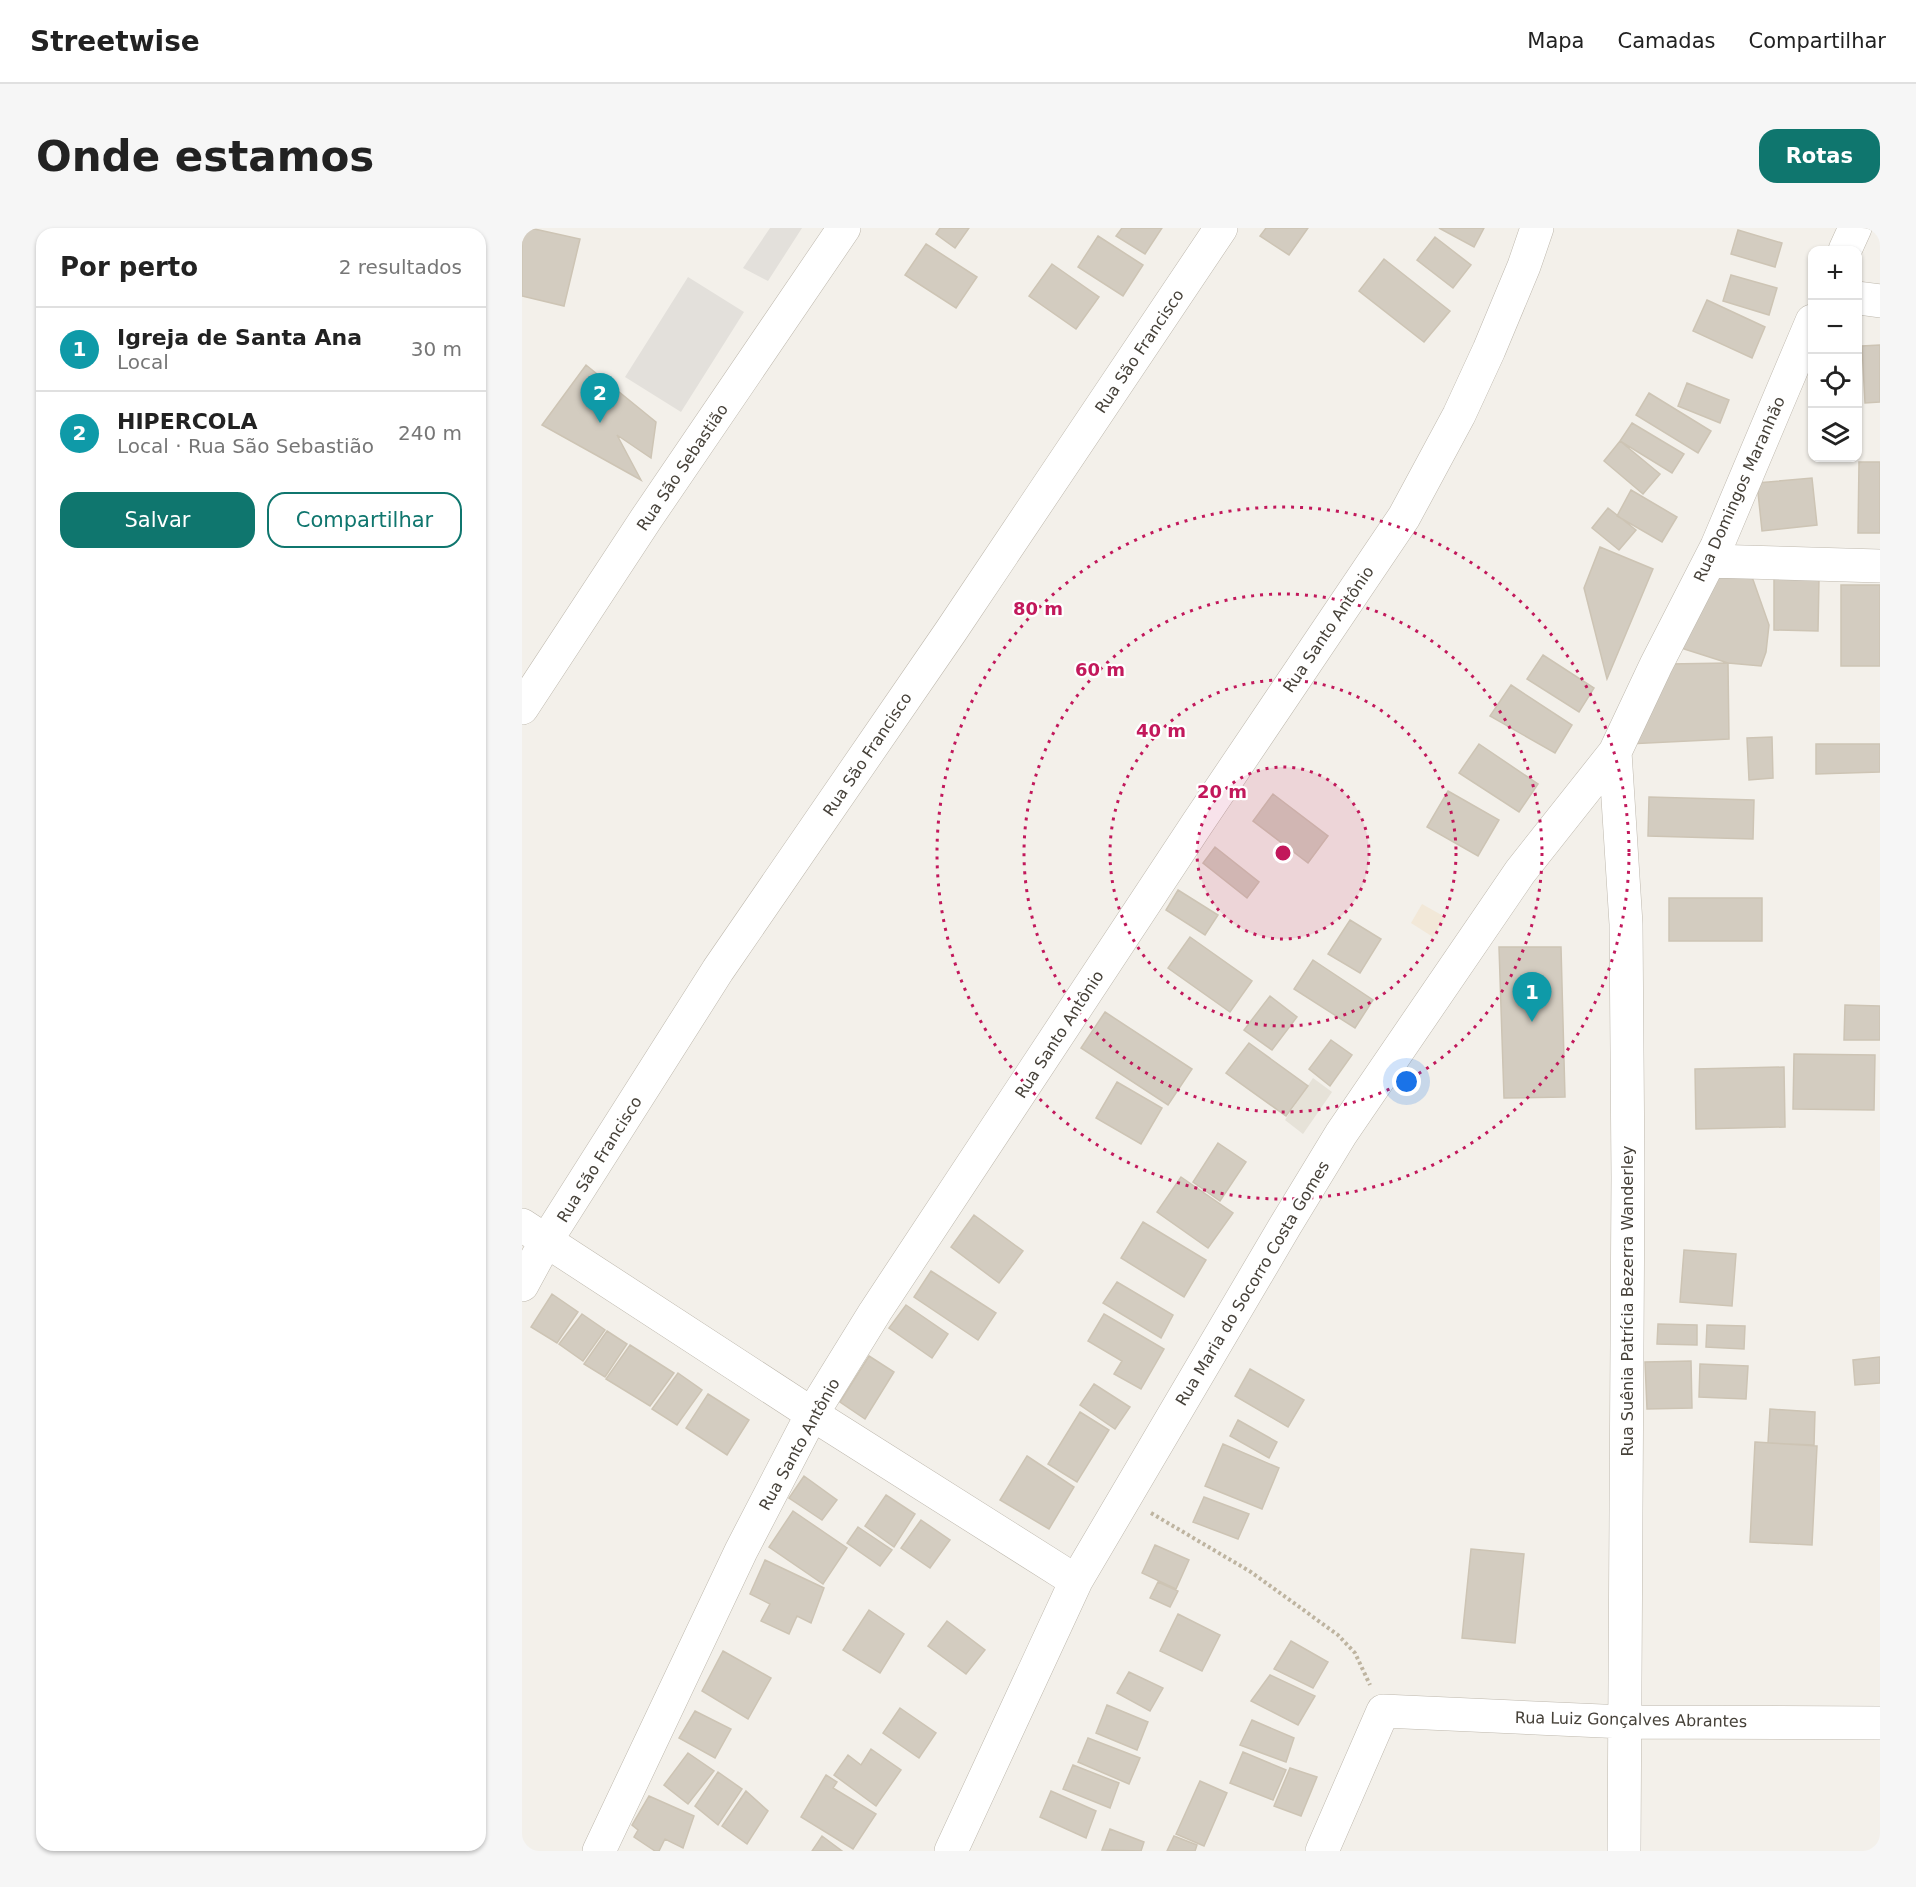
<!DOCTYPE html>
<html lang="pt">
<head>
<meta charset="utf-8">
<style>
	:root { --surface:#fff; --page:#f6f6f6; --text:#222; --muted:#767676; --line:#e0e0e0; --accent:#0f766e }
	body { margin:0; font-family:"DejaVu Sans",sans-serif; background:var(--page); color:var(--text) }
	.controls { position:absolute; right:18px; top:18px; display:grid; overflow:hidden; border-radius:12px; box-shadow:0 2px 4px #0004 }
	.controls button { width:54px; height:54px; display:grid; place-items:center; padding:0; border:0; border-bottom:2px solid var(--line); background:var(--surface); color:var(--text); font:30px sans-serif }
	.you { position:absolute; left:885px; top:854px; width:21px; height:21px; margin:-15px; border:4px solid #fff; border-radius:50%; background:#1a73e8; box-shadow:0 0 0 9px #1a73e833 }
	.badge { display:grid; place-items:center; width:39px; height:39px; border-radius:50%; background:var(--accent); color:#fff; font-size:20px; font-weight:700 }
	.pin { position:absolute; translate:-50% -50px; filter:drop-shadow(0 2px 3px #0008) }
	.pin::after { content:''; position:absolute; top:32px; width:21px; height:18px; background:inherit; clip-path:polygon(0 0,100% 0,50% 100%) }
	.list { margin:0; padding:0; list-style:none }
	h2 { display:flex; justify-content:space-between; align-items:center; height:78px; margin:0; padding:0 24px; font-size:26px }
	h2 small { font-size:20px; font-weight:400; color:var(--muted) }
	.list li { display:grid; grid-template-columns:39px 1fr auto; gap:18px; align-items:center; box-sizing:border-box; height:84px; padding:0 24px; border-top:2px solid var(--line) }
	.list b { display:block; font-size:22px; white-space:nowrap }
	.list p { margin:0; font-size:20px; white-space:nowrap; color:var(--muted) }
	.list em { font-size:20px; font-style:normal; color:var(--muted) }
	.actions { display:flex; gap:12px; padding:18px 24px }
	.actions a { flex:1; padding:14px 0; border:2px solid var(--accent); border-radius:18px; text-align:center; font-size:21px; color:var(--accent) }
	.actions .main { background:var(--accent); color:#fff }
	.icon { flex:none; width:33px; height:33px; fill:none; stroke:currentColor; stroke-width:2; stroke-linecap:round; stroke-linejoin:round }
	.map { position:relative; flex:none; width:1358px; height:1623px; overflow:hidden; border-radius:18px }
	header { display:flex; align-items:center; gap:36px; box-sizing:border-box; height:84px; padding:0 30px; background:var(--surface); border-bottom:2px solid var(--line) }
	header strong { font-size:28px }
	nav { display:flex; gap:33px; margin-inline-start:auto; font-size:21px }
	.intro { display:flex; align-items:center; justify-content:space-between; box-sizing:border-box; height:144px; padding:0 36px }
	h1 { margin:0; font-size:42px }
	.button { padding:15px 27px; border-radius:18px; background:var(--accent); color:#fff; font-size:21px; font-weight:700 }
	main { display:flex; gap:36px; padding:0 36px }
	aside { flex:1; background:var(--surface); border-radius:18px; box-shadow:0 2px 4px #0004 }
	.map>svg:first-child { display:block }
</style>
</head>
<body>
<header>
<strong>Streetwise</strong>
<nav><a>Mapa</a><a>Camadas</a><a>Compartilhar</a></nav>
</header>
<div class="intro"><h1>Onde estamos</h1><a class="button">Rotas</a></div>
<main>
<aside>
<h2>Por perto<small>2 resultados</small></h2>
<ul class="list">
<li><span class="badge" style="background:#0f9aa8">1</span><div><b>Igreja de Santa Ana</b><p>Local</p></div><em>30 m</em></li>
<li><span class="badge" style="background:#0f9aa8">2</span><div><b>HIPERCOLA</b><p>Local · Rua São Sebastião</p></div><em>240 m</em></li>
</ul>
<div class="actions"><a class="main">Salvar</a><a>Compartilhar</a></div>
</aside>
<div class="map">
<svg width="1358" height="1623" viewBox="0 0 1358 1623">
	<rect width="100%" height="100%" fill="#f3f0ea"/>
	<path fill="#e6e2d8" d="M791,850L810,864L781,906L763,892Z"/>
	<path fill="#f2e8d8" d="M900,676L923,689L911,709L889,695Z"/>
	<path fill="#e3e0db" d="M248,0H280L246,53L221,40Z
		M166,49L222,84L159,184L103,149Z"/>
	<path fill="#d3ccc0" stroke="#cdc4b4" stroke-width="1.5" d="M0,0H8L58,11L42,78L0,68Z
		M418,0H447L433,20L414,6Z
		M600,0H640L623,26L594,8Z
		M744,0H786L767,27L738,8Z
		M917,0H962L952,19Z
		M1216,2L1260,15L1253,39L1209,26Z
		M576,8L621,37L601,68L556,39Z
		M913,9L949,37L931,60L895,32Z
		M404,16L455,49L434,80L383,47Z
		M862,31L928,83L902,114L837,63Z
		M530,36L577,69L554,101L507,68Z
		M1209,47L1255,60L1247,87L1201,73Z
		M1185,72L1243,99L1230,130L1171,103Z
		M1358,117V174L1343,175L1340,118Z
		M64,137L134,194L129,230L95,207L119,252L20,197Z
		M1165,155L1207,172L1198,195L1156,178Z
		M1127,165L1189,203L1176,225L1114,187Z
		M1110,195L1162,226L1150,245L1098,213Z
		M1098,213L1138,246L1121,266L1082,233Z
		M1337,234H1358V305H1336Z
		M1290,250L1295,297L1240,303L1235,255Z
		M1109,262L1155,289L1140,314L1095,288Z
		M1086,280L1114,302L1097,322L1070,300Z
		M1078,319L1131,341L1085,451L1062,360Z
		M1192,346H1229L1247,397L1244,424L1239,438L1206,435L1156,419Z
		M1252,350L1297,351L1296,403L1252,402Z
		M1319,357H1358V438H1319Z
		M1021,427L1072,460L1057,484L1005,451Z
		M1206,435L1207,511L1106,516L1147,436Z
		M989,457L1050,497L1033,525L968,488Z
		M1250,509L1251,550L1227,552L1225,510Z
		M957,516L1016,556L997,584L937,545Z
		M1294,516H1358V544L1294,546Z
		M926,563L977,592L956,628L905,599Z
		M751,566L806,608L786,635L731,593Z
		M1127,569L1232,572L1231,611L1126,608Z
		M693,619L737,654L725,670L681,635Z
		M656,662L696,687L683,707L644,682Z
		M1147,670H1240V713H1147Z
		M828,692L859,711L838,745L806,726Z
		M668,709L730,753L708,784L646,740Z
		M977,719H1039L1043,869L982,870Z
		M791,732L851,772L833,800L772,761Z
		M748,768L775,789L750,822L722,802Z
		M1323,777L1358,778V812H1322Z
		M583,784L670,841L646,877L559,820Z
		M809,812L830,827L808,858L787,841Z
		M727,815L786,858L764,888L704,845Z
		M1272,826L1353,827L1352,882L1271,881Z
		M1262,839L1263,899L1174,901L1173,841Z
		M595,854L640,880L619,916L574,890Z
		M696,915L724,934L698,973L671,954Z
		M659,949L711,985L686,1020L635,984Z
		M452,987L501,1023L477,1055L429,1019Z
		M621,994L684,1032L662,1069L599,1030Z
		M1162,1022L1214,1026L1210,1078L1158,1074Z
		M409,1043L474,1085L456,1112L392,1069Z
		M595,1054L651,1087L639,1110L581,1075Z
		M30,1066L56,1084L35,1115L9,1099Z
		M384,1077L426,1106L410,1130L367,1100Z
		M60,1086L83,1102L61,1133L37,1116Z
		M582,1086L642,1121L619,1161L592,1146L600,1133L566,1113Z
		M1136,1096L1175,1097V1117L1135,1116Z
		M1185,1097L1223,1098L1222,1121L1184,1119Z
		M85,1103L105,1116L83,1149L62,1136Z
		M108,1117L152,1145L128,1178L84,1151Z
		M347,1128L372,1144L343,1191L318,1174Z
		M1358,1129V1155L1333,1157L1331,1132Z
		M1169,1133L1170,1180L1125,1181L1123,1134Z
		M1178,1136L1226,1138L1224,1171L1177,1169Z
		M728,1141L782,1172L766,1199L713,1168Z
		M156,1145L180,1162L155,1197L130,1181Z
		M572,1156L608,1179L593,1201L558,1177Z
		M186,1166L227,1192L205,1227L164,1200Z
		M1248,1181L1293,1184L1292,1217L1246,1215Z
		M558,1184L587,1202L555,1254L526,1236Z
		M716,1192L755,1214L747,1230L708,1208Z
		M1233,1214L1295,1218L1290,1317L1228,1314Z
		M701,1216L757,1240L740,1281L683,1258Z
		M505,1228L552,1259L527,1301L478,1272Z
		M282,1248L315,1272L300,1292L267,1270Z
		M364,1267L393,1286L372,1319L343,1298Z
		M682,1269L727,1286L716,1311L671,1294Z
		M271,1283L325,1320L301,1356L247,1319Z
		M399,1292L428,1312L408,1340L379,1320Z
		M336,1299L370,1322L358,1338L325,1315Z
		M633,1317L667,1332L654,1361L620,1345Z
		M949,1321L1002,1326L993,1415L940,1410Z
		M243,1332L302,1360L289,1395L275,1388L267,1406L239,1393L248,1376L228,1366Z
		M636,1354L656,1363L648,1379L628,1370Z
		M347,1382L382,1406L358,1445L321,1422Z
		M656,1386L698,1407L680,1443L638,1423Z
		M425,1393L463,1422L444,1446L406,1418Z
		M769,1413L806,1434L791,1460L752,1441Z
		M201,1423L249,1450L226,1491L180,1463Z
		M607,1444L641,1460L628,1483L595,1465Z
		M748,1447L793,1468L776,1497L729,1473Z
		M585,1477L626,1494L615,1522L574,1505Z
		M378,1480L414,1505L397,1530L361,1505Z
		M173,1483L209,1501L193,1530L157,1510Z
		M730,1492L772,1510L764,1534L718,1517Z
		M566,1510L618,1530L607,1556L556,1534Z
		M349,1521L379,1542L354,1578L312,1547L326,1527L339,1537Z
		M721,1524L764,1542L751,1572L708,1555Z
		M166,1525L192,1543L166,1576L142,1557Z
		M551,1537L597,1555L588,1580L541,1561Z
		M768,1540L795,1549L779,1588L752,1578Z
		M196,1544L220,1561L196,1597L173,1578Z
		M304,1547L315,1554L311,1560L354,1586L331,1621L279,1589Z
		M678,1553L705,1565L682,1618L654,1606Z
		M224,1563L246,1583L225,1616L200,1598Z
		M529,1563L574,1583L564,1610L518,1589Z
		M127,1568L172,1588L161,1620L143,1611L137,1623H133L112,1609L116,1602L110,1597Z
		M588,1601L622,1614L619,1623L580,1622Z
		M300,1608L320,1623H290Z
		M652,1608L675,1617L673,1623H645Z"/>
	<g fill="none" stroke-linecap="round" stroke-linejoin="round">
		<g stroke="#beb8ad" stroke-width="34">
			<path id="minor" d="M1323,22L1333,0
				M1336,70L1358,73
				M1188,333L1358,338
				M0,480L124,291L322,0
				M1093,524L1104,696L1106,949L1102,1623
				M0,997L290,1186L554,1353
				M0,1057L24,1013L196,742L429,403L699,0
				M77,1623L219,1323L290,1186L353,1084L675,596L882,289L937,187L967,122L1002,38L1015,0
				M429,1623L554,1353L763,998L819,906L998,644L1093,524L1134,437L1195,318L1290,93
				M800,1623L861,1483L1103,1494L1358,1495"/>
		</g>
		<path stroke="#beb4a0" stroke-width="4" stroke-dasharray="3 3" stroke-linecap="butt" d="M629,1285L729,1344L816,1407L833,1425L848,1457"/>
		<use href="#minor" stroke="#fff" stroke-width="33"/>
	</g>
	<circle cx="761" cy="625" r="86" fill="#c2185b" fill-opacity=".12"/>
	<g fill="none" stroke="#c2185b" stroke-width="3" stroke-dasharray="3 6">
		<circle cx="761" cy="625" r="86"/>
		<circle cx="761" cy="625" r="173"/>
		<circle cx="761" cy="625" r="259"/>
		<circle cx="761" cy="625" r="346"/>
	</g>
	<g text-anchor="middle" stroke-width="4.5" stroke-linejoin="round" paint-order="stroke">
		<g font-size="16" fill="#464139" stroke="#fff">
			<text transform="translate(617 123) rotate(-56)" y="6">Rua São Francisco</text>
			<text transform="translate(160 239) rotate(-56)" y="6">Rua São Sebastião</text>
			<text transform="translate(1217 261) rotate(-66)" y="6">Rua Domingos Maranhão</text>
			<text transform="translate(806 401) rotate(-56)" y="6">Rua Santo Antônio</text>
			<text transform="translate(345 526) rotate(-56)" y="6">Rua São Francisco</text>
			<text transform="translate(537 806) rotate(-57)" y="6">Rua Santo Antônio</text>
			<text transform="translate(77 931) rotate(-58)" y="6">Rua São Francisco</text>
			<text transform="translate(730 1055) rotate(-59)" y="6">Rua Maria do Socorro Costa Gomes</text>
			<text transform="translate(1105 1073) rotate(-90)" y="6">Rua Suênia Patrícia Bezerra Wanderley</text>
			<text transform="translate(277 1216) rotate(-61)" y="6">Rua Santo Antônio</text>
			<text transform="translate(1109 1491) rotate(1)" y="6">Rua Luiz Gonçalves Abrantes</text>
		</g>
	</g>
	<circle cx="761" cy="625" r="9" fill="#c2185b" stroke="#fff" stroke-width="3"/>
	<g font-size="18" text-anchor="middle" font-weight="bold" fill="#c2185b" stroke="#fff" stroke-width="4.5" stroke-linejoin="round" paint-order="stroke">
		<text x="516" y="387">80 m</text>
		<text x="578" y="448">60 m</text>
		<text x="639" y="509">40 m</text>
		<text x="700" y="570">20 m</text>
	</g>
</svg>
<div class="controls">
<button>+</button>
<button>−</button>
<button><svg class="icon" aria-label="locate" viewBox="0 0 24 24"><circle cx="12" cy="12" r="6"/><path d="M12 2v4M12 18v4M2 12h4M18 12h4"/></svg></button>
<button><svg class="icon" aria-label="layers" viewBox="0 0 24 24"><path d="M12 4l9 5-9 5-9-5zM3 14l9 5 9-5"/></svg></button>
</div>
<div class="you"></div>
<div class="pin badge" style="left:1010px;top:794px;background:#0f9aa8">1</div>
<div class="pin badge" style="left:78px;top:195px;background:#0f9aa8">2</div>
</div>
</main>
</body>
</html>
